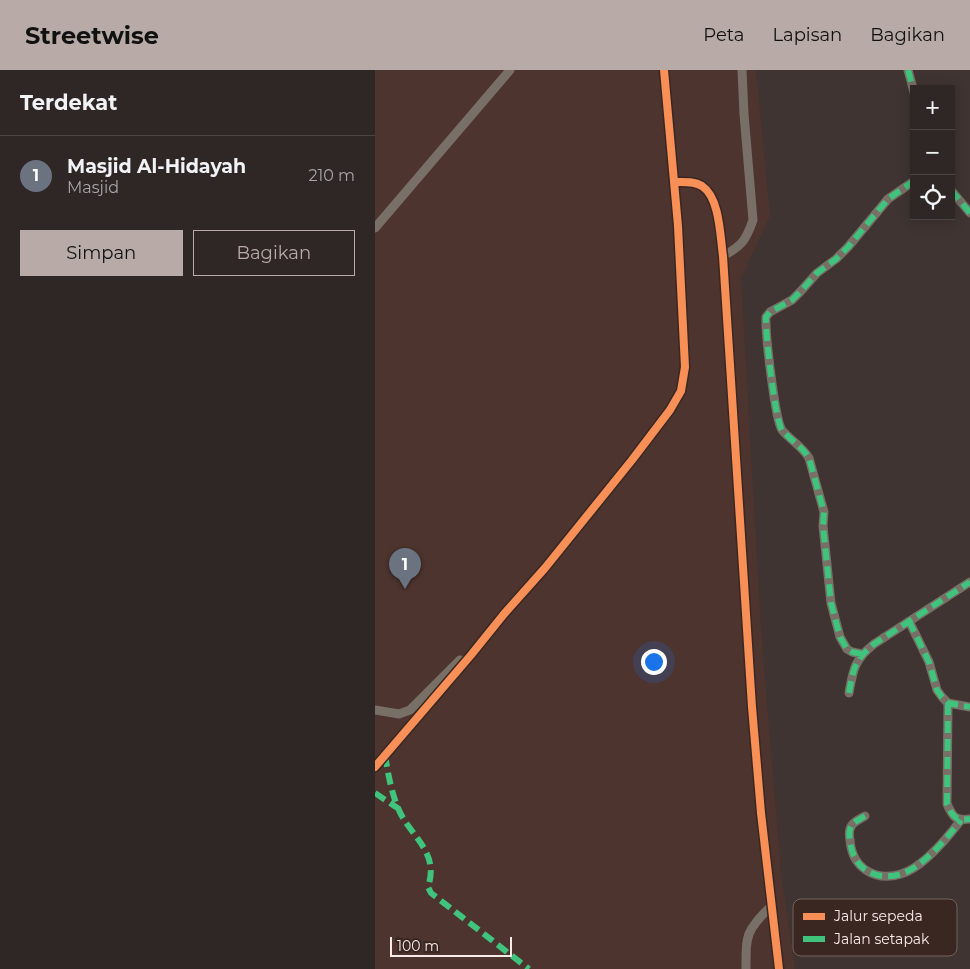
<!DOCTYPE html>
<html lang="id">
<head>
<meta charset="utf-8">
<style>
	:root { --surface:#2f2725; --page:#3b3332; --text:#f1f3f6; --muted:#a7a5a7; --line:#4a4442; --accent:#b7aaa7 }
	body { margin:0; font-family:Montserrat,sans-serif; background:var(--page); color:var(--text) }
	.controls { position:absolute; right:15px; top:15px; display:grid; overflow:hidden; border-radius:0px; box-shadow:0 2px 12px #0003 }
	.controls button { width:45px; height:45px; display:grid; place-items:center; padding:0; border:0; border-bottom:1px solid var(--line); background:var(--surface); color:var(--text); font:25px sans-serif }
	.scale { position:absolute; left:15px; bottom:12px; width:122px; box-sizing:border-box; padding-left:5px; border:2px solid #f8eae7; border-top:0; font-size:14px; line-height:18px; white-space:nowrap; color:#f8eae7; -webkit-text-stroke:4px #3a2722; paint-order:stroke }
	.you { position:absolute; left:278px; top:591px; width:18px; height:18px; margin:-12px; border:4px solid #fff; border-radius:50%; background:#1a73e8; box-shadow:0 0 0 8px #1a73e833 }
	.badge { display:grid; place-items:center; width:32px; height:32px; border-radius:50%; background:var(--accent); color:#fff; font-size:16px; font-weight:700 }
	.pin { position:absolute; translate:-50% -41px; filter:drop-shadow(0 1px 2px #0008) }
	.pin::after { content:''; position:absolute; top:26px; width:18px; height:15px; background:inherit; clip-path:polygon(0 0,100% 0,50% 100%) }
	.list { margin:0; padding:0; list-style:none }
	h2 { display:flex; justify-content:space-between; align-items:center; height:65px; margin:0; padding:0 20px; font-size:21px }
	h2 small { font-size:16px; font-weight:400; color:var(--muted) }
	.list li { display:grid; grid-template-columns:32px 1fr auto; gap:15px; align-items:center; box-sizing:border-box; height:80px; padding:0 20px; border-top:1px solid var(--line) }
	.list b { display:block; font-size:19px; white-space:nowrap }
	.list p { margin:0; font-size:16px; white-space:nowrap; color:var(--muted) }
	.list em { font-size:16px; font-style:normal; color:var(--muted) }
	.actions { display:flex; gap:10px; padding:15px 20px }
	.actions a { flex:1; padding:11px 0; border:1px solid var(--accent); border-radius:0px; text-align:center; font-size:18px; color:var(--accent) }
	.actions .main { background:var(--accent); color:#111 }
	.icon { flex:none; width:28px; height:28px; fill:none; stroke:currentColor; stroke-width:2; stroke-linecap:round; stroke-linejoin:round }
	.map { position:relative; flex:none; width:595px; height:899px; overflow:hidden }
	header { display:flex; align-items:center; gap:30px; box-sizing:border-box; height:70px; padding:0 25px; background:var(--accent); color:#111 }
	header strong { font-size:24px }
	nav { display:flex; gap:28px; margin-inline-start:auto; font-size:18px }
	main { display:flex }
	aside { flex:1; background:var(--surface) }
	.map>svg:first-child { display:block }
</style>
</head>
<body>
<header>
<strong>Streetwise</strong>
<nav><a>Peta</a><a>Lapisan</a><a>Bagikan</a></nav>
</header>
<main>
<aside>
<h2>Terdekat<small></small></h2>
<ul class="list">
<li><span class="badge" style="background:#6b7280">1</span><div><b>Masjid Al-Hidayah</b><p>Masjid</p></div><em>210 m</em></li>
</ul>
<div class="actions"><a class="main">Simpan</a><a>Bagikan</a></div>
</aside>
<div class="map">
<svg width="595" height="899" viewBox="0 0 595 899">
	<rect width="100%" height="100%" fill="#3f3431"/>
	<path fill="#4d342e" d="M0,0H381L395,146L366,208L386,559L406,803L420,899H0Z"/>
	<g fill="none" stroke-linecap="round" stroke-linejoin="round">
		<path stroke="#786f67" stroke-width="9" d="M533,0L539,22
			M300,112C308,112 319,111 327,116C345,128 345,166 348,186L377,637L386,743L404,899
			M576,120L595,143
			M0,158L135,0
			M348,186C367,176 371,170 378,150L369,44L367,0
			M534,551L554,592L562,620L567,627L573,633L595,637
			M487,584L477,582L472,579L465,567L456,533L448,456L449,442L434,388C426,375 415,370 407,360C400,350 390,262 391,247L395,242L417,230L425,222L442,203L461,189L473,177L513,129L539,111
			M474,623C478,600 479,590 499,574L595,512
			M573,633L572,734C578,747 580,751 595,749
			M0,640L24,644L35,640L85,590
			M0,697L96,585L129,544L170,498L257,390L295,340L306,321L310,297L303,156L289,0
			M490,746C485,749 480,751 477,755C474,759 474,765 475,770C477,798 500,812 526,804C547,798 573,767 586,750
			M371,899C371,863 371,862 396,836"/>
		<path stroke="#40c37c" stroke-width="6" stroke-dasharray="12 6" stroke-linecap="butt" d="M533,0L539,22
			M576,120L595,143
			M534,551L554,592L562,620L567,627L573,633L595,637
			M487,584L477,582L472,579L465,567L456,533L448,456L449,442L434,388C426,375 415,370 407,360C400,350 390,262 391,247L395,242L417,230L425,222L442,203L461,189L473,177L513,129L539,111
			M474,623C478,600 479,590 499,574L595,512
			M573,633L572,734C578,747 580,751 595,749
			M10,685C13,703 16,721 23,738C35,767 65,781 53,817L56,823L154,899
			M0,723L24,739
			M490,746C485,749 480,751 477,755C474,759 474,765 475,770C477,798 500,812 526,804C547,798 573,767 586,750"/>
		<g stroke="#3a2722" stroke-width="11">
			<path id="cycleway" d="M300,112C308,112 319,111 327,116C345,128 345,166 348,186L377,637L386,743L404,899
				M0,697L96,585L129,544L170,498L257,390L295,340L306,321L310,297L303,156L289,0"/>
		</g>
		<use href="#cycleway" stroke="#f78f57" stroke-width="8"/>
	</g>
	<rect x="418" y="829" width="164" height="57" rx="8" fill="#3a2722" stroke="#73625d" stroke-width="1"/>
	<rect x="428" y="843" width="22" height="7" fill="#f78f57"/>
	<rect x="428" y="866" width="22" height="6" fill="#40c37c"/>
	<g font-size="14" fill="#f8eae7">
		<text x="459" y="851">Jalur sepeda</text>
		<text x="459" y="874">Jalan setapak</text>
	</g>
</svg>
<div class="controls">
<button>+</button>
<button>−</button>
<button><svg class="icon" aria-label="locate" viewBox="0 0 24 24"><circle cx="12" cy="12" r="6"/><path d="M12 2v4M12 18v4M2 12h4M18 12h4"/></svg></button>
</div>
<div class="scale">100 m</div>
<div class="you"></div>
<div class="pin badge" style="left:30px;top:519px;background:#6b7280">1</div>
</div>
</main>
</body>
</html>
